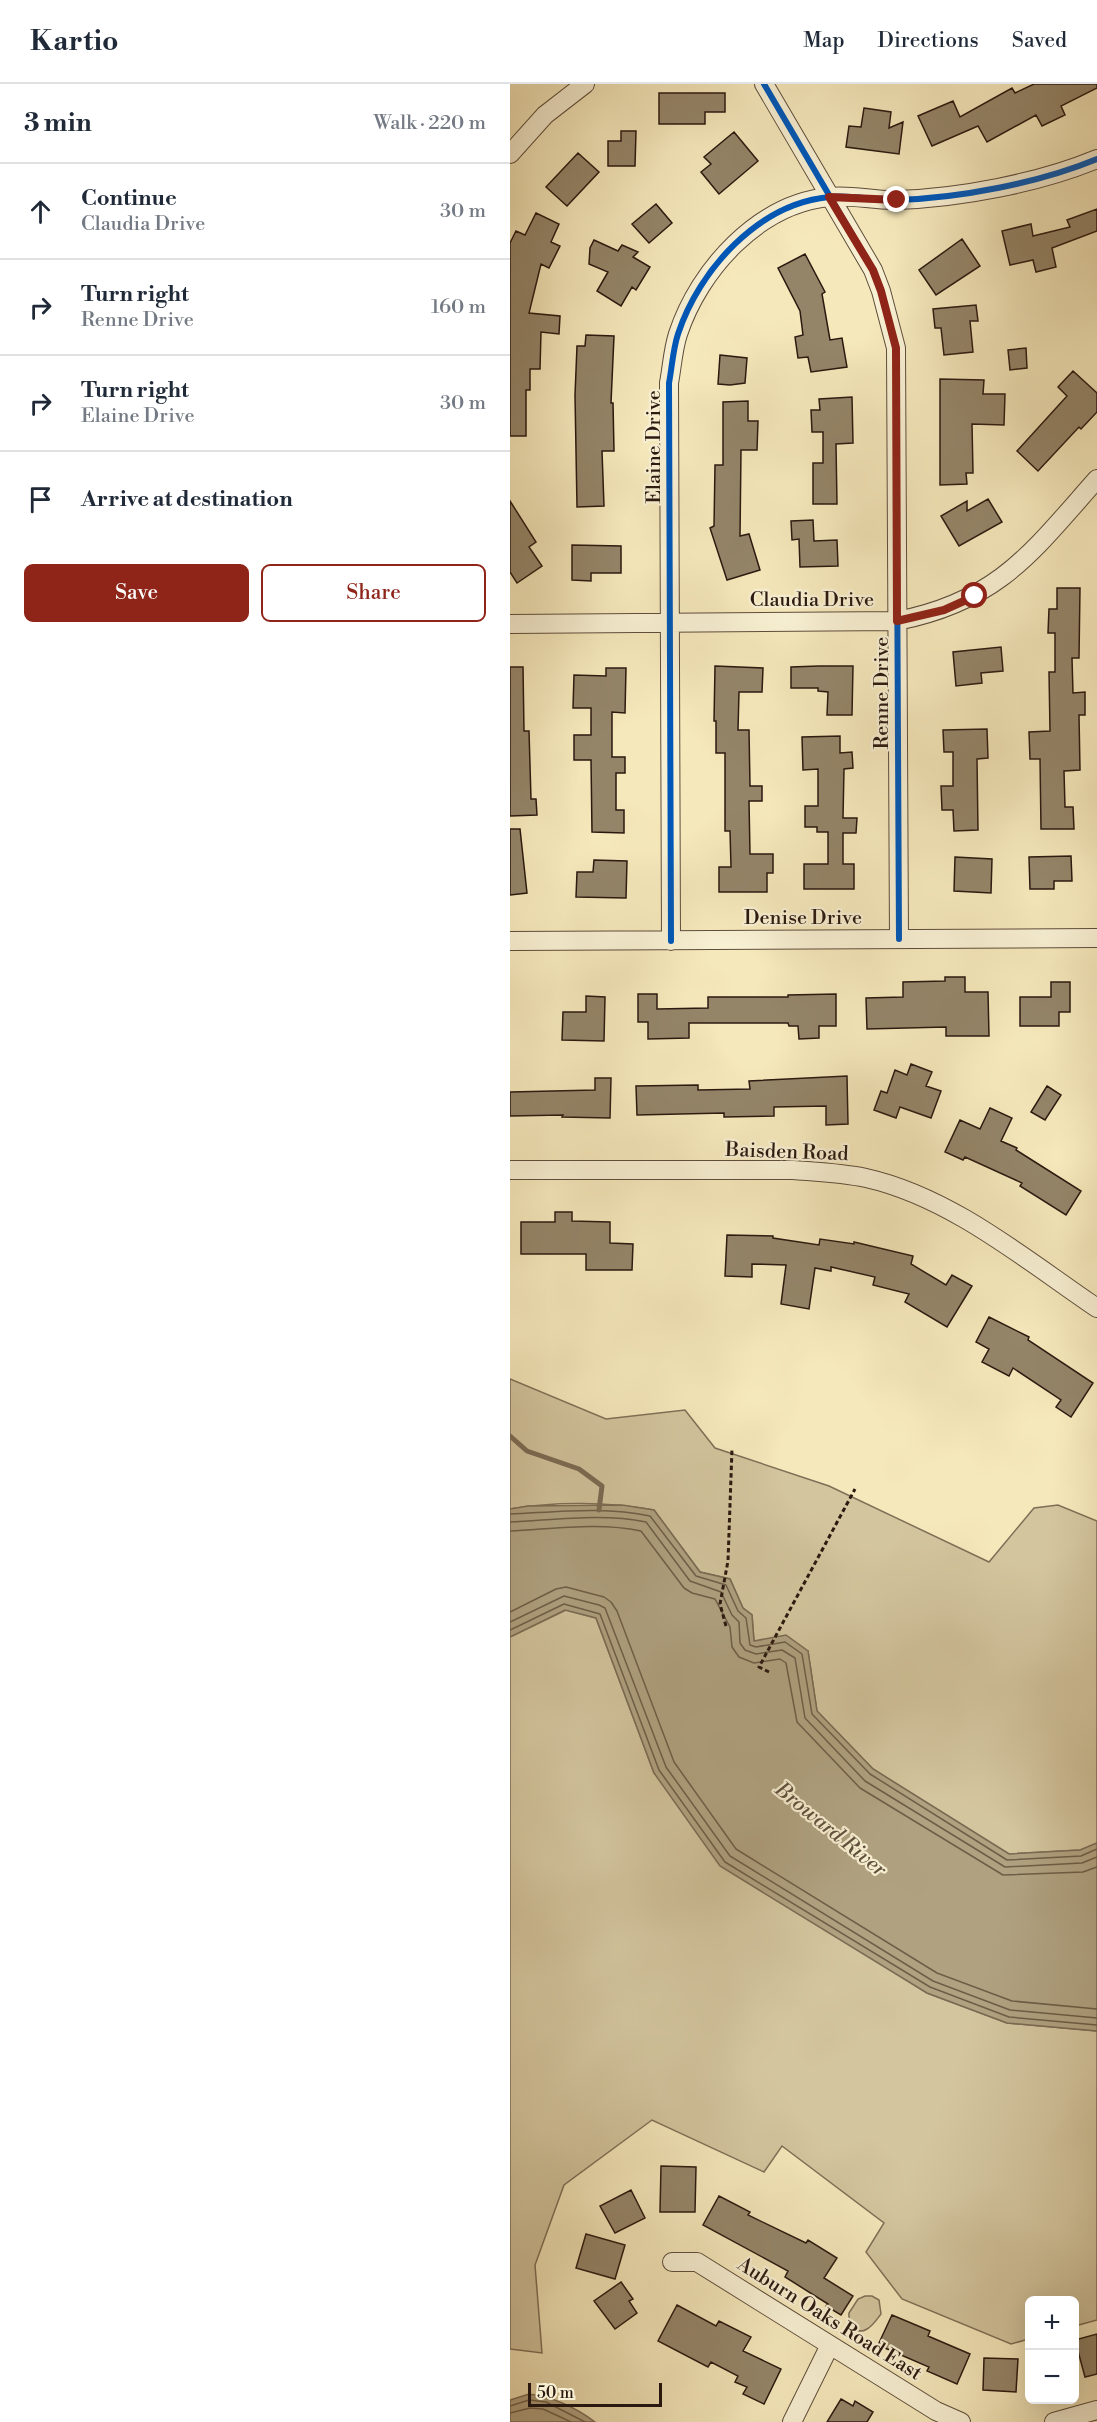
<!DOCTYPE html>
<html lang="en">
<head>
<meta charset="utf-8">
<style>
	:root { --surface:#fff; --page:#f6f6f7; --text:#1f2937; --muted:#747a83; --line:#e0e1e3; --accent:#8f2418 }
	body { margin:0; font-family:"Libre Bodoni",serif; background:var(--page); color:var(--text) }
	.controls { position:absolute; right:18px; bottom:18px; display:grid; overflow:hidden; border-radius:9px; box-shadow:0 6px 24px #0002 }
	.controls button { width:54px; height:54px; display:grid; place-items:center; padding:0; border:0; border-bottom:2px solid var(--line); background:var(--surface); color:var(--text); font:30px sans-serif }
	.scale { position:absolute; left:18px; bottom:15px; width:134px; box-sizing:border-box; padding-left:6px; border:3px solid #2b1910; border-top:0; font-size:16px; line-height:21px; white-space:nowrap; color:#2b1910; -webkit-text-stroke:4px #f8f0d3; paint-order:stroke }
	.stop { position:absolute; width:18px; height:18px; margin:-14px; border:4px solid #8f2418; border-radius:50%; background:#fff }
	.stop.end { background:#8f2418; border-color:#fff; box-shadow:0 2px 6px #0008 }
	.list { margin:0; padding:0; list-style:none }
	h2 { display:flex; justify-content:space-between; align-items:center; height:78px; margin:0; padding:0 24px; font-size:26px }
	h2 small { font-size:20px; font-weight:400; color:var(--muted) }
	.list li { display:grid; grid-template-columns:39px 1fr auto; gap:18px; align-items:center; box-sizing:border-box; height:96px; padding:0 24px; border-top:2px solid var(--line) }
	.list b { display:block; font-size:22px; white-space:nowrap }
	.list p { margin:0; font-size:20px; white-space:nowrap; color:var(--muted) }
	.list em { font-size:20px; font-style:normal; color:var(--muted) }
	.actions { display:flex; gap:12px; padding:18px 24px }
	.actions a { flex:1; padding:14px 0; border:2px solid var(--accent); border-radius:9px; text-align:center; font-size:21px; color:var(--accent) }
	.actions .main { background:var(--accent); color:#fff }
	.icon { flex:none; width:33px; height:33px; fill:none; stroke:currentColor; stroke-width:2; stroke-linecap:round; stroke-linejoin:round }
	.map { position:relative; flex:none; width:587px; height:2338px; overflow:hidden }
	header { display:flex; align-items:center; gap:36px; box-sizing:border-box; height:84px; padding:0 30px; background:var(--surface); border-bottom:2px solid var(--line) }
	header strong { font-size:28px }
	nav { display:flex; gap:33px; margin-inline-start:auto; font-size:21px }
	main { display:flex }
	aside { flex:1; background:var(--surface) }
	.map>svg:first-child { display:block }
</style>
</head>
<body>
<header>
<strong>Kartio</strong>
<nav><a>Map</a><a>Directions</a><a>Saved</a></nav>
</header>
<main>
<aside>
<h2>3 min<small>Walk · 220 m</small></h2>
<ul class="list">
<li><svg class="icon" aria-label="ahead" viewBox="0 0 24 24"><path d="M12 20V5M6 11l6-6 6 6"/></svg><div><b>Continue</b><p>Claudia Drive</p></div><em>30 m</em></li>
<li><svg class="icon" aria-label="right" viewBox="0 0 24 24"><path d="M7 20v-9h11M14 6l5 5-5 5"/></svg><div><b>Turn right</b><p>Renne Drive</p></div><em>160 m</em></li>
<li><svg class="icon" aria-label="right" viewBox="0 0 24 24"><path d="M7 20v-9h11M14 6l5 5-5 5"/></svg><div><b>Turn right</b><p>Elaine Drive</p></div><em>30 m</em></li>
<li><svg class="icon" aria-label="arrive" viewBox="0 0 24 24"><path d="M6 21V4h12l-3 4 3 4H6"/></svg><div><b>Arrive at destination</b></div></li>
</ul>
<div class="actions"><a class="main">Save</a><a>Share</a></div>
</aside>
<div class="map">
<svg width="587" height="2338" viewBox="0 0 587 2338">
	<rect width="100%" height="100%" fill="#f5e8bb"/>
	<filter id="stains"><feTurbulence type="fractalNoise" baseFrequency=".00333" numOctaves="4"/><feColorMatrix values="0 0 0 0 .2 0 0 0 0 .09 0 0 0 0 .02 0 0 0 .5 -.17"/></filter>
	<radialGradient id="worn" r=".72"><stop offset=".6" stop-color="#630" stop-opacity="0"/><stop offset="1" stop-color="#630" stop-opacity=".3"/></radialGradient>
	<path fill="#d3c59e" stroke="#7f6f57" stroke-width="1.5" d="M0,1295L96,1335L175,1326L205,1364L319,1402L479,1478L524,1424L548,1421L587,1437V1759L571,1766L499,1770L363,1685L307,1627L298,1567L244,1557L242,1531L233,1524L220,1495L190,1488L144,1426C98,1418 46,1417 0,1425Z
		M56,1526L86,1534L144,1689L317,1846L417,1909L497,1939L587,1947V2236L565,2242L564,2216H520L519,2255L501,2260L392,2215L356,2168L374,2139L272,2062L254,2088L142,2036L54,2101L25,2181L32,2269L0,2265V1553Z
		M355,2212H362L369,2216L371,2230C367,2235 363,2242 357,2245C346,2252 338,2239 339,2229L348,2215Z"/>
	<path fill="#b0a281" stroke="#7b6b54" stroke-width="1.5" d="M112,1421L144,1426L190,1488L220,1495L233,1524L242,1531L244,1557L276,1551L298,1567L307,1627L363,1685L499,1770L570,1766L587,1759V1947L497,1939L417,1909L210,1782L144,1689L86,1534L55,1526L0,1553V1425L18,1422Z
		M19,2310C43,2313 65,2323 85,2338H0V2316Z"/>
	<g fill="none" stroke-linecap="round" stroke-linejoin="round">
		<path stroke="#6e5e48" stroke-width="1.5" d="M0,1430C46,1428 95,1422 140,1432L186,1492L216,1501L228,1527L236,1534L240,1561L246,1563L275,1558L292,1570L302,1630L360,1690L497,1776L571,1772L587,1765
			M0,1438C45,1436 92,1429 136,1438L180,1497L211,1508L222,1531L229,1538L230,1559L235,1566L246,1570L272,1566L285,1574L295,1634L355,1697L495,1783L572,1779L587,1773
			M0,1447C43,1445 89,1438 131,1447L174,1504L182,1509L205,1515L220,1543L222,1563L229,1573L244,1579L270,1575L276,1579L287,1638L350,1704L493,1791L573,1788L587,1783
			M0,1528L46,1505L56,1503L94,1513L101,1518L107,1527L164,1678L226,1765L427,1889L502,1917L587,1925
			M0,1538L54,1512L89,1521L95,1524L156,1683L220,1772L423,1897L500,1926L587,1934
			M0,1546L54,1520L90,1530L149,1686L215,1778L420,1903L499,1933L587,1941
			M0,2322L19,2316L36,2318L75,2338
			M0,2329L20,2324L33,2325L61,2338"/>
		<path stroke="#7b6b54" stroke-width="5" d="M0,1352L17,1367L69,1385L92,1402L89,1426"/>
	</g>
	<path fill="#948569" stroke="#2b1910" stroke-width="1.5" d="M524,0H587V4L551,22L555,31L532,42L526,31L477,58L468,42L422,62L408,32L443,17L450,33L502,4L505,9Z
		M149,9H215V28H195V40H149Z
		M354,24L381,28L379,44L393,38L389,70L336,63L339,42L351,43Z
		M111,47H126L125,82H98V57H111Z
		M224,48L248,77L209,110L191,88L201,80L194,73Z
		M68,69L89,88L57,122L36,103Z
		M146,120L162,139L139,159L122,140Z
		M587,125V147L542,164L546,183L526,188L523,176L500,181L492,147L521,140L523,152L560,143L557,136Z
		M26,129L49,140L41,158L50,162L39,184L31,180L19,229L50,232L49,250L31,248L30,285H20V306H16V352H0V159L6,147L15,151Z
		M452,155L470,182L426,211L409,186Z
		M84,156L108,167L112,161L128,168L123,173L140,183L126,206L122,203L111,222L87,207L98,188L79,180L80,164Z
		M295,170L315,208L312,210L320,256L332,254L337,283L301,288L298,273L288,274L285,253L293,251L290,227L268,184Z
		M466,221L468,237H460L463,268L434,271L431,244H425L423,225Z
		M76,251L104,252L101,319H103L104,367H92L94,422L67,423L65,311L67,262H75Z
		M516,264L517,284L500,286L498,266Z
		M210,271L237,274L235,299L220,301L208,300Z
		M563,287L587,309V328L571,345L569,343L528,387L507,367L557,312L548,303Z
		M430,295L474,296L473,310H495L494,341L462,340L463,389H456L457,400L430,401Z
		M342,313L343,359L326,360L327,420H303V379H313V348H302L301,326H310L309,315Z
		M238,317V337H248L247,366H231L230,452L239,450L250,486L217,496L200,444L204,442L205,381H213V318Z
		M478,415L492,438L449,462L431,432L457,417V427Z
		M0,417L26,458L19,463L32,482L7,499L0,488Z
		M303,436L304,457L327,456L328,482L290,483L289,455L282,456L281,437Z
		M62,461L111,462V489H81V497L62,496Z
		M547,504H570L569,574H562L563,609L575,608V631H569L570,686L554,687L555,723H563L564,745H531L530,675H520L519,648L540,647L539,588H545V549H538L539,525H547Z
		M491,563L493,587L471,589L472,599L446,602L443,568Z
		M205,582L253,584L252,608H229L228,646H239L240,702H252V717H239L240,770H263V789H257V808H209V783H221L220,747H215V669H206V637H204Z
		M309,582H343L342,631H317L318,608L308,607V604H281V583Z
		M0,583H13L14,647H19L21,715H26L27,731L0,732Z
		M96,584H116L115,629L102,628V673H115V689H106V726H114V749L82,748L81,676H64V651H81V624H63L64,591L96,592Z
		M477,645L478,674L467,675L468,746L444,747L443,726H432L431,702H443V668H434L433,646Z
		M330,652V669L342,668L343,684L334,685L333,734H347L346,749H333V780H344V805H294V780H318V748H307V743H295V722H308V685L293,686L292,653Z
		M0,745H10L17,809L0,811Z
		M561,772L562,797H544V805H520L519,773Z
		M445,773L482,775L481,809L444,807Z
		M84,776L117,777L116,814L66,813L67,788H83Z
		M435,893H455V908H478L479,952H436V943L357,945L356,914L393,913V898L435,897Z
		M541,898H560V928H549V942H510V913H541Z
		M128,910H147V925L198,924V913H278V911L326,910V942H309V954L289,955L288,942H279L278,939H179V954L138,955V938H128Z
		M76,912L95,913L94,957L52,956L53,928H76Z
		M401,980L422,988L416,1002L431,1007L421,1034L390,1023L386,1034L364,1026L371,1007L377,1009L385,986L397,991Z
		M337,992L338,1040L316,1041V1022L264,1023V1032L214,1033V1029L127,1031L126,1002L188,1001V1006L240,1005L239,997Z
		M85,994H101L100,1034L52,1033L53,1031L0,1032V1008L85,1006Z
		M537,1002L551,1011L535,1036L521,1028Z
		M480,1024L502,1034L491,1057L507,1064L506,1066L571,1107L556,1131L510,1102L512,1099L455,1073L453,1076L435,1068L450,1036L470,1045Z
		M45,1128H62V1137L100,1138V1159L123,1160L122,1186H76V1170H11V1138H45Z
		M217,1151L263,1152V1154L309,1161L310,1155L344,1160V1158L403,1172L401,1180L436,1201L442,1191L462,1202L437,1243L395,1218L399,1210L363,1201L365,1193L321,1183V1187L305,1184L299,1225L271,1220L276,1181L242,1180V1193L215,1192Z
		M479,1233L519,1253L518,1256L583,1299L561,1333L546,1323L551,1316L503,1284L499,1292L472,1278L479,1265L466,1258Z
		M151,2082L186,2083L185,2128H150Z
		M121,2106L135,2134L105,2149L90,2122Z
		M209,2112L240,2128L238,2131L296,2159L298,2156L327,2174L314,2194L343,2212L331,2231L316,2222L318,2220L275,2193L278,2187L193,2141Z
		M76,2150L115,2161L105,2195L66,2184Z
		M111,2198L123,2215L119,2217L127,2229L105,2245L84,2217Z
		M167,2221L206,2242L209,2237L241,2253L233,2267L271,2285L254,2320L233,2310L237,2303L225,2298L228,2292L201,2278L198,2283L148,2257Z
		M382,2231L420,2247L418,2252L460,2270L447,2300L417,2287L419,2283L368,2261Z
		M587,2250V2290L575,2293L565,2256Z
		M474,2274L508,2275L506,2308L473,2306Z
		M331,2315L343,2322L345,2317L363,2328L357,2338H317Z"/>
	<g fill="none" stroke-linecap="round" stroke-linejoin="round">
		<g stroke="#5e4d3b" stroke-width="20">
			<path id="minor" d="M254,0L363,186L371,207L386,264L389,855
				M0,70L35,31L75,0
				M0,540L387,537C489,517 522,468 587,395
				M0,857L587,854
				M161,857L159,299C162,283 163,265 168,250C189,186 248,120 319,113C341,110 364,117 387,116C450,114 529,99 587,75
				M0,1086H283C308,1088 332,1089 356,1094C441,1113 516,1176 587,1224
				M162,2178H187L426,2327L451,2338
				M282,2338L320,2261
				M544,2338L587,2326"/>
		</g>
		<path stroke="#2b1910" stroke-width="3" stroke-dasharray="4.5 3" stroke-linecap="butt" d="M216,1542L210,1520L218,1477L222,1365
			M259,1588L249,1583L345,1405"/>
		<use href="#minor" stroke="#f8f0d3" stroke-width="18"/>
		<g stroke="#f8f0d3" stroke-width="10">
			<path id="cycleway" d="M254,0L363,186L371,207L386,264L389,855
				M161,857L159,299C162,283 163,265 168,250C189,186 248,120 319,113C341,110 364,117 387,116C450,114 529,99 587,75"/>
		</g>
		<use href="#cycleway" stroke="#0057b8" stroke-width="6"/>
	</g>
	<g fill="none" stroke-linecap="round" stroke-linejoin="round">
		<path stroke="#8f2418" stroke-width="8" d="M387,116L319,113L363,186L371,207L386,264L387,537L434,526L465,512"/>
	</g>
	<g text-anchor="middle" stroke-width="4.5" stroke-linejoin="round" paint-order="stroke">
		<g font-size="20" fill="#2b1910" stroke="#f8f0d3">
			<text transform="translate(143 363) rotate(-90)" y="7">Elaine Drive</text>
			<text x="302" y="522">Claudia Drive</text>
			<text transform="translate(371 609) rotate(-90)" y="7">Renne Drive</text>
			<text x="293" y="840">Denise Drive</text>
			<text transform="translate(277 1067) rotate(2)" y="7">Baisden Road</text>
			<text transform="translate(320 2234) rotate(32)" y="7">Auburn Oaks Road East</text>
		</g>
		<g font-size="21" font-style="italic" fill="#60503d" stroke="#f8f0d3">
			<text transform="translate(321 1745) rotate(39)" y="7">Broward River</text>
		</g>
	</g>
	<rect width="100%" height="100%" filter="url(#stains)"/>
	<rect width="100%" height="100%" fill="url(#worn)"/>
</svg>
<div class="controls">
<button>+</button>
<button>−</button>
</div>
<div class="scale">50 m</div>
<div class="stop" style="left:465px;top:512px"></div>
<div class="stop end" style="left:387px;top:116px"></div>
</div>
</main>
</body>
</html>
